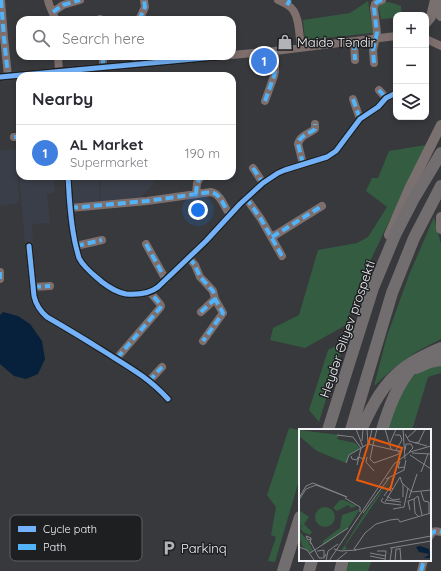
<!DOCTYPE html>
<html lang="en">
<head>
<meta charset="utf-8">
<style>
	:root { --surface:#fff; --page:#f7f7f7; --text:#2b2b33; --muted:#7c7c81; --line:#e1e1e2; --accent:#111827 }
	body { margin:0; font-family:Quicksand,sans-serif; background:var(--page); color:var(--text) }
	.controls { position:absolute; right:12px; top:12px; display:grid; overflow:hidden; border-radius:8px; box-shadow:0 2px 6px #0003 }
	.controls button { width:36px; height:36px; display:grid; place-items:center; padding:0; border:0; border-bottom:1px solid var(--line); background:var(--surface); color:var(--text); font:20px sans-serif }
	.you { position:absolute; left:198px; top:210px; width:14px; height:14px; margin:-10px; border:3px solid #fff; border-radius:50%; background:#1a73e8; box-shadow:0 0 0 6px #1a73e833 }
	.badge { display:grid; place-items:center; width:26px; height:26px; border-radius:50%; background:var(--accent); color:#fff; font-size:13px; font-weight:700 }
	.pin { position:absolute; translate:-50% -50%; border:2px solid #fff; box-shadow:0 1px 4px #0006 }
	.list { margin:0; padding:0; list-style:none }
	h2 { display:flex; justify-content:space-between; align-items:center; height:52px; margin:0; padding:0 16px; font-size:17px }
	h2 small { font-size:13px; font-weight:400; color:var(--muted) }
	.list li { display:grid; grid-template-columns:26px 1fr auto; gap:12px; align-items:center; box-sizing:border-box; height:56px; padding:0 16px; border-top:1px solid var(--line) }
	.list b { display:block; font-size:15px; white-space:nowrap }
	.list p { margin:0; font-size:13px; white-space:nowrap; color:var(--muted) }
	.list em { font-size:13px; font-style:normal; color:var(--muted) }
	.icon { flex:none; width:22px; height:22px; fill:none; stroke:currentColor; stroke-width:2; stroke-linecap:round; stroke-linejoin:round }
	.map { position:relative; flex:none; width:441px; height:571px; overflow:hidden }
	.search { position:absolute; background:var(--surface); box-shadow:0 2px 6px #0003; left:16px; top:16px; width:220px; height:44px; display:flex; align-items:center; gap:10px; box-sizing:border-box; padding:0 14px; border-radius:12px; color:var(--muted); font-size:15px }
	.panel { position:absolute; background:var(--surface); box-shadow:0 2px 6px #0003; left:16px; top:72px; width:220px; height:108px; border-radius:12px }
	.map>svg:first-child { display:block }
</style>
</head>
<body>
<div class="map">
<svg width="441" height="571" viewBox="0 0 441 571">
	<rect width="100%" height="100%" fill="#37393c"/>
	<path fill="#3a3e48" d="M19,140H20V176H54L55,192L47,194L50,223L32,224L33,246H25L17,149L19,148Z
		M16,149L19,203L0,206V151Z
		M70,176H99L100,202L72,205Z
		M100,176H160L141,198L101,202Z"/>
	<path fill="#345c41" d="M368,1L373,33L305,40L303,20L350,13Z
		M389,2L401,6L402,15H396V22H395L394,18L381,19L378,4Z
		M426,145L362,278L346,325L305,348L270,340L273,328L299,315L318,250L357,243L368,237L387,207L366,191L372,178H378L389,151Z
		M434,217L441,244V339L416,352L394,368L374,386L387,336L409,275Z
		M344,341L319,422L309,410L328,350Z
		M441,366V373L428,377L412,430H388C394,411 402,382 420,371C426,367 434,367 441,366Z
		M289,428L300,430V477L275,562L268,561L276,537L271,535L276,507L267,495Z
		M350,560H372L368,571H346Z"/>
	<path fill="#07203b" d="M3,312L18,316L30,324L42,341L45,359L38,374L26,379L14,376L0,364V315Z"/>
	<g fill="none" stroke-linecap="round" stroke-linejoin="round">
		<path stroke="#7e6f6d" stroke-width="8" d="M1,0L4,38L8,76
			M48,0C49,7 54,13 55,20
			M278,0C282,2 286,3 289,6C300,13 299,36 301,48
			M53,12L63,5L80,0
			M100,19V20
			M139,20L145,7L144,0
			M426,39L441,46
			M354,42L355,60
			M232,55L275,51L396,36
			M58,56L59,71
			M103,56V67
			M374,63L373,50L377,33L374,8L375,4L377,2L382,0
			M136,64V56
			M0,77L226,56
			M379,90L386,98
			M353,99L360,119
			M265,101L274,76L275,71V51
			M14,137H20
			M303,164L298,144C300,135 309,134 315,129V124
			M253,168L263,183
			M68,176C69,196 70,217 74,237C75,244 77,251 79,258C84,268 94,275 102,282C110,288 116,292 126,294C138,295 149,294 158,287L206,241L240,204L263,183L278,173L285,170L327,157L336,151L360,119L378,107L386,98L396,93
			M196,194L197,183L201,176
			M246,198L261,219L282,256
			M70,208L147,201L211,192C221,194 224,207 230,215
			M272,237L322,206
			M146,244L166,280
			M29,246L34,296C36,305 40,311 47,317C66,328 86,340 105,352C129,367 149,378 168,399
			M76,246L102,240
			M189,258L195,265L200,277L204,281L213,291L215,299L223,313L203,341
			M0,272V279
			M33,287L50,286
			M201,312L215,299
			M117,358L160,308L161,306L160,304L150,292
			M149,381L162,367
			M430,536C433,530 436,531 441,532
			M421,571L424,560"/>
		<path stroke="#7a7070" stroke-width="10" d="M438,0L441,16
			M426,23L431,17L435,0
			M441,217V229
			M389,235L409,189L441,125"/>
		<path stroke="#726d6f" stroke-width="12" d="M416,368L430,362L441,360
			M328,430L373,288L395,235L413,200L441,153
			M351,430L392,293L414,238L441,186
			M361,430C372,406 383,383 405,367C416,359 429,353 441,348
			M382,430C389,407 397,385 413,367
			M283,571L300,517
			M309,571L312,560
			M340,571L343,560"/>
		<path stroke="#52b3f8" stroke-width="4" stroke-dasharray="8 4" stroke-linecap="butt" d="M1,0L4,38L8,76
			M287,5L290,0
			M53,12L63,5L80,0
			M100,19V20
			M139,20L145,7L144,0
			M354,42L355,60
			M103,56V67
			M374,63L373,50L377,33L374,8L375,4L377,2L382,0
			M136,64V56
			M379,90L386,98
			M353,99L360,119
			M265,101L274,76L275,71V51
			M14,137H20
			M303,164L298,144C300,135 309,134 315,129V124
			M253,168L263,183
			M196,194L197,183L201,176
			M246,198L261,219L282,256
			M70,208L147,201L211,192C221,194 224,207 230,215
			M272,237L322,206
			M146,244L166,280
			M76,246L102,240
			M189,258L195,265L200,277L204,281L213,291L215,299L223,313L203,341
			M0,272V279
			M33,287L50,286
			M201,312L215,299
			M117,358L160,308L161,306L160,304L150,292
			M149,381L162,367
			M430,536C433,530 436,531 441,532
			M421,571L424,560"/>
		<g stroke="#1e1f21" stroke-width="8">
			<path id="cycleway" d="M0,77L226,56
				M68,176C69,196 70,217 74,237C75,244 77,251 79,258C84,268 94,275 102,282C110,288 116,292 126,294C138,295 149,294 158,287L206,241L240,204L263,183L278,173L285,170L327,157L336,151L360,119L378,107L386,98L396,93
				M29,246L34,296C36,305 40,311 47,317C66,328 86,340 105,352C129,367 149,378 168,399"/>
		</g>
		<use href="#cycleway" stroke="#73b2f8" stroke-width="5"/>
	</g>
	<defs>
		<g id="shop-bare" transform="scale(1.2)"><path d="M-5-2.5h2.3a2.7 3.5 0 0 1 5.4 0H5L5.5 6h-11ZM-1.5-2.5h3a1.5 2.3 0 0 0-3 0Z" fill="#b1b3b6" stroke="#1e1f21" stroke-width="2.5" paint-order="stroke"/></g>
		<g id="parking-bare" transform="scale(1.2)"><path d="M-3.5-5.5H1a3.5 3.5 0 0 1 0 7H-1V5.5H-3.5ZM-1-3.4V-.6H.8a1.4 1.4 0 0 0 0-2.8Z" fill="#b1b3b6" stroke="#1e1f21" stroke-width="2.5" paint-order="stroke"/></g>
	</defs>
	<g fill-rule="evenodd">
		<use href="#shop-bare" x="285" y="42"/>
		<use href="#parking-bare" x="169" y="548"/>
	</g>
	<g text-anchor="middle" stroke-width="3" stroke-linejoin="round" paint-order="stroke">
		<g font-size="13" fill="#f3f4f8" stroke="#1e1f21" text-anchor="start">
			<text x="297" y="47">Maidə Təndir</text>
			<text x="181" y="553">Parkinq</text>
		</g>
		<g font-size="13" fill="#f3f4f8" stroke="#1e1f21">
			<text transform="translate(347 329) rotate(-71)" y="5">Heydər Əliyev prospekti</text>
		</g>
	</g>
	<g transform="translate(299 429)">
		<rect width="132" height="132" fill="#37393c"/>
		<path d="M0,1L40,6L38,10L56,14L61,19L50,26L47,34L18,22L0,7ZM94,47L46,117L48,120L42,122L65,85ZM41,71H45L58,77L52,79L49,76L38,82L34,79ZM16 88a10 10 0 1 1 20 0a10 10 0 1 1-20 0ZM61,80L49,99L23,117L24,112L41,99L43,86ZM0,81L10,88L5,95L13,103L11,106L4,103L1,99L3,97L0,96ZM0,102L9,112L14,122L11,124L3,117L2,112L0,113Z" fill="#345c41"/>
		<path d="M121,117L130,120L132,129H125L131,125L120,123L117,118Z" fill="#07203b"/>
		<path fill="none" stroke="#828487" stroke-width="1" d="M57,0L64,18M68,0L69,15M86,0L92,20M104,0L106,30M106,5L110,12L128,17M38,6L54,8L62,19M96,6H101L103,11L97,21M108,9L118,0M63,12L64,0M91,14L97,0M116,14L120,13L126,0M70,15L73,0M74,16L71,30L75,34L100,25V21M74,16L78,0M106,21L107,15H112L114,19L110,23M113,24L132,25M111,26L132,40M52,27L53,30L58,31L59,28L65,30L66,28M68,28L67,33L75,42M101,32L99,39L105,38M47,34L50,26L69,15L103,23M58,36L62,19M122,43L129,25M101,48L103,54L113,63L132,61M87,50L105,41L107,31M104,55V68M122,63L125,72L130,73V84M85,67L91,58L94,60M88,67L94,71L101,70M119,67L115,70L116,84L120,88M119,67L123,86M0,69L7,57L14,54L48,68L17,56L7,60L0,71M46,69L61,78V83M84,69L82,72L85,74L102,76M110,69L118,45M88,71L102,73M86,73L101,48M94,80L105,78L109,59M111,81L109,72L115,70M64,84L90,49M12,110L9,111L7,107L12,109V111L11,112V113L12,115M11,112L20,129H25L27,125M0,118L8,121L15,131M91,119L132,112M101,119L102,132M35,120L42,122L57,121L55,120M55,120L66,104L77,95L91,91L99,90L101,93L132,84M56,121L132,107M18,122L25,121V128M78,122H87L86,132M11,124L49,99M71,124L87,127M71,127L86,130M27,132L29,122L39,115M30,132L95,35L111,23L132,17M37,132L48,123M91,132L93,119M96,132L97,120H101"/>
		<path fill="#e8590c" fill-opacity="0.15" stroke="#e8590c" stroke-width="2" d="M71,9L103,19L91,61L58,51Z"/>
		<rect width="132" height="132" fill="none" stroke="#f3f4f8" stroke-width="2"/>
	</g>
	<rect x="10" y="515" width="132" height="46" rx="6" fill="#1e1f21" stroke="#5e5f62" stroke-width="1"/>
	<rect x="18" y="526" width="18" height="6" fill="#73b2f8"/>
	<rect x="18" y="544" width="18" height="6" fill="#52b3f8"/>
	<g font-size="11" fill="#f3f4f8">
		<text x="43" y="533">Cycle path</text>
		<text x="43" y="551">Path</text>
	</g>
</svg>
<div class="controls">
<button>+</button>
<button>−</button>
<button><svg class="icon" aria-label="layers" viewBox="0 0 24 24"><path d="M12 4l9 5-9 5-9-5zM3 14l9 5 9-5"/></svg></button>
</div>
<div class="you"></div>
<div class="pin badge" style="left:264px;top:61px;background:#3f7fe0">1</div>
<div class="search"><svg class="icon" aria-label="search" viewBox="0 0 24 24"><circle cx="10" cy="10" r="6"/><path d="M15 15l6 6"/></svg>Search here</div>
<section class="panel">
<h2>Nearby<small></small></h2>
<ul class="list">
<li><span class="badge" style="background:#3f7fe0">1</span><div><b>AL Market</b><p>Supermarket</p></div><em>190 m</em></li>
</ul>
</section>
</div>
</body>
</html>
